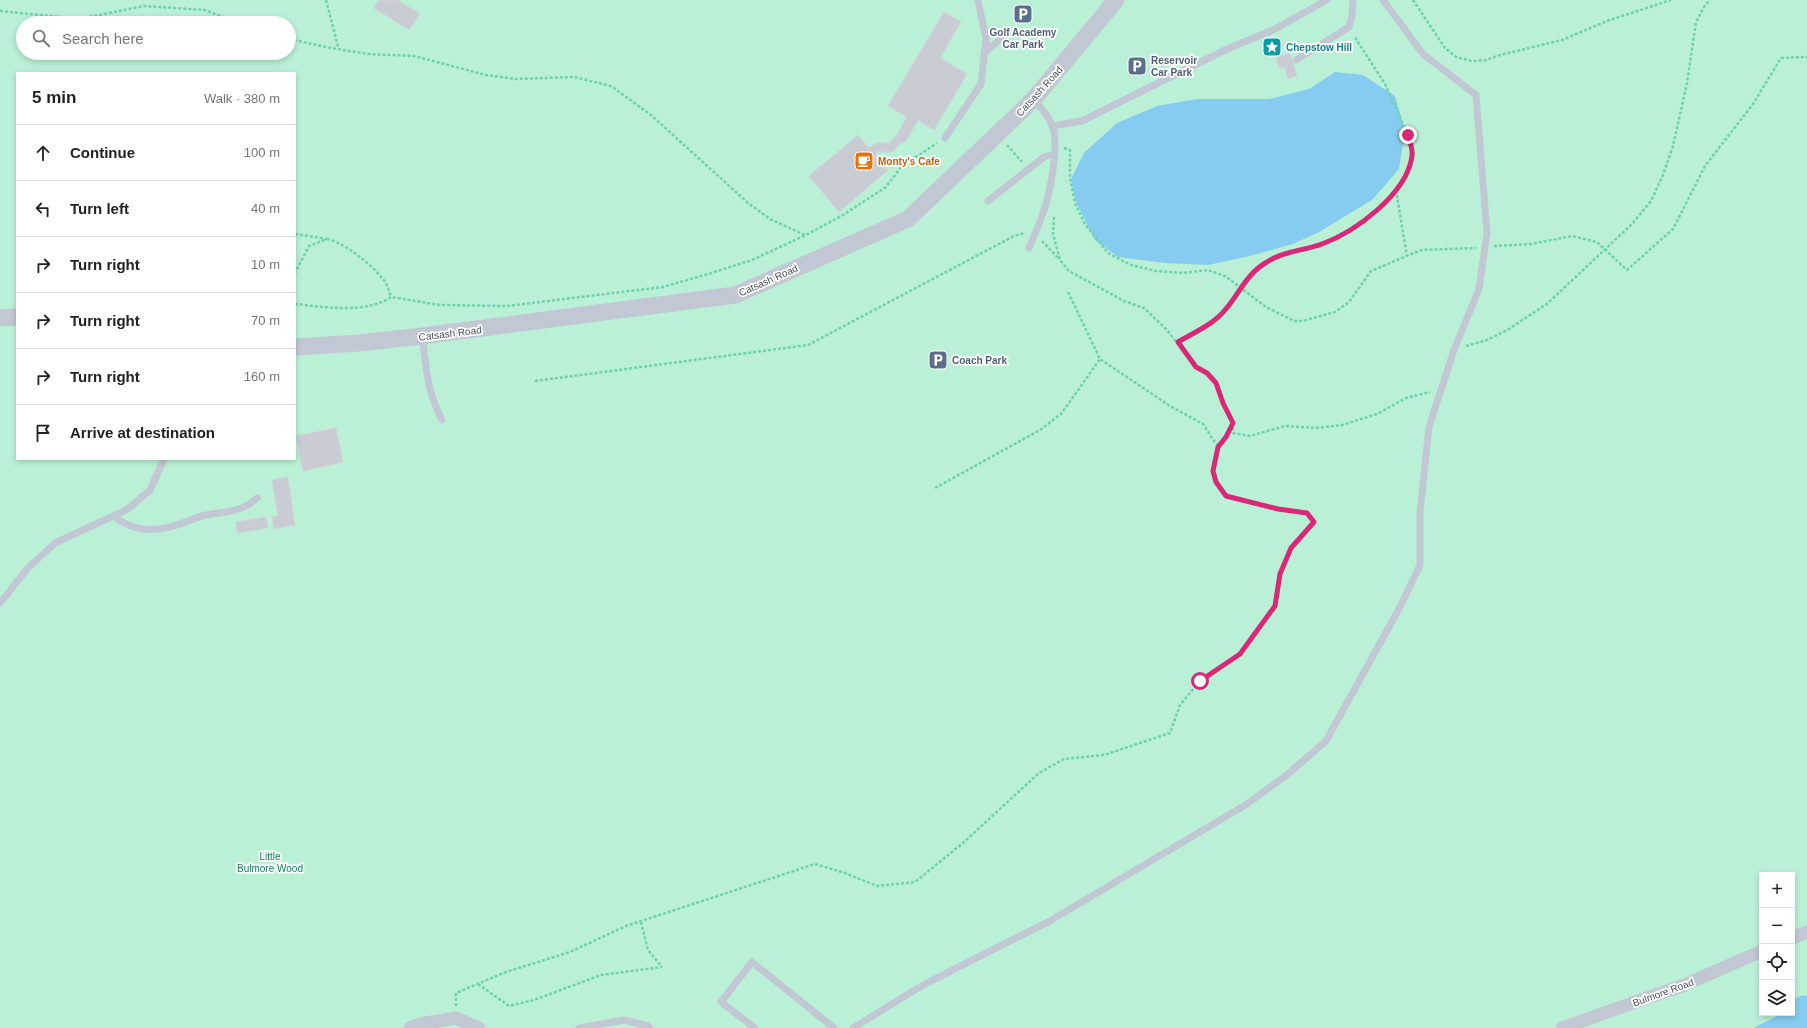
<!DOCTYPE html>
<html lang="en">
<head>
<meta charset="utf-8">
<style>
	:root { --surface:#fff; --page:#f2f2f2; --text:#202124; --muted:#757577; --line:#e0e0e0 }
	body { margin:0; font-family:Helvetica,sans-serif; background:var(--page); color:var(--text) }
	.controls { position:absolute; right:12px; bottom:12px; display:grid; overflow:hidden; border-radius:0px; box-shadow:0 2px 6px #0003 }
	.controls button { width:36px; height:36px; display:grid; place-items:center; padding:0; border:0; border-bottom:1px solid var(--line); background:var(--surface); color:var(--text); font:20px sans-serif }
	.stop { position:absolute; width:12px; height:12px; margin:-9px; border:3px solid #db2777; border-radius:50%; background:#fff }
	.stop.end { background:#db2777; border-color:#fff; box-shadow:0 1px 4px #0008 }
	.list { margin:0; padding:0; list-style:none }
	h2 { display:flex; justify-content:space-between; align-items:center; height:52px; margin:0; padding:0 16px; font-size:17px }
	h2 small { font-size:13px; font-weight:400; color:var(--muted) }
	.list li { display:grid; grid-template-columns:26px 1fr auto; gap:12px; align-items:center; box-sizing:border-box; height:56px; padding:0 16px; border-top:1px solid var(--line) }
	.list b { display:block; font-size:15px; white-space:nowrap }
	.list em { font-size:13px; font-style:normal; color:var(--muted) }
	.icon { flex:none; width:22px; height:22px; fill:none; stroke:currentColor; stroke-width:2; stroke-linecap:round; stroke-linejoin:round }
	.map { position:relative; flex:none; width:1807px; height:1028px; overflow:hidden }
	.search { position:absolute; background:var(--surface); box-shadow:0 2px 6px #0003; left:16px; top:16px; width:280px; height:44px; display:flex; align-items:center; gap:10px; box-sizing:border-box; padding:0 14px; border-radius:22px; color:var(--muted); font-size:15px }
	.panel { position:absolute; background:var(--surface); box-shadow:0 2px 6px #0003; left:16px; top:72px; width:280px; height:388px; border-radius:0px }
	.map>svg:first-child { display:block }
</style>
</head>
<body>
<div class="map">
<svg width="1807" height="1028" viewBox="0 0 1807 1028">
	<rect width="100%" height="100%" fill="#f1eeee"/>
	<path fill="#baf1d6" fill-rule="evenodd" d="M0,0H1807V996L1804,995L1795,998L1792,1006V875H1762V1013H1783L1753,1028H0ZM23,23H289V53H23ZM17,73H295V459H17Z"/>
	<path fill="#85ccf0" d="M1335,72L1363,75L1395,96L1405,131L1399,169L1372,200L1319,232L1293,244L1250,256L1208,265L1165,263L1118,257L1095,240L1076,202L1071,179L1084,153L1117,123L1157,106L1197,99H1270L1309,89Z
		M1804,995L1807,996V1028H1753L1783,1013H1792V1006L1795,998Z"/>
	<path fill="#caccd4" stroke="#d2d3da" d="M379,0H398L420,14L409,30L374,8Z
		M944,12L961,22L940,58L967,74L934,130L918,120L906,141L900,144L896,136L907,117L888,106Z
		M1290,53L1297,76L1288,79L1284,67L1280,69L1276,58Z
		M858,135L869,148L876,143H890L896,136L900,144L893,152H877L876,156L888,170L839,212L809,176Z
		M336,428L343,462L303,471L296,436Z
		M288,477L295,525L274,529L272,516H278L272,480Z
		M266,517L268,528L237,533L236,522Z"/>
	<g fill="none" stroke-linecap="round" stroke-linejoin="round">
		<path stroke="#70d1ad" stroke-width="2.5" stroke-dasharray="3 2" stroke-linecap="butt" d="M326,0L339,50
			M1413,0L1445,48L1456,57L1472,61L1486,60L1500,55L1562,40L1607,21L1671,0
			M0,11L79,19L144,6L205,10L238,23
			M289,39L331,48L368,54L414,56L486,75L516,79L574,77L611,86L651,115L748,203L770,219L805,235
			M1007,145L1022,162
			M1064,148L1070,150V178L1075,203L1085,224L1108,253L1131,265L1156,271L1183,273L1208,270L1225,276L1266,307L1294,321H1303L1335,312L1349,302L1371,271L1421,250L1476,248
			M1396,190L1407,256
			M1054,217L1053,234L1060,260L1069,271L1124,301L1144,308L1166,329L1196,367L1207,373L1216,383L1223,403L1233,423V433L1250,436L1285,426L1316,428L1342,425L1377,414L1406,398L1430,392
			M295,234L327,239L309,246L295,273
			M327,239C342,241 372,265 382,278C387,283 389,290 391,297
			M1042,241L1059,259
			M1494,246L1531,244L1572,236L1597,242L1627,270L1673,229L1705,166L1753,104L1781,58L1807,57
			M1068,292L1100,359L1170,406L1203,424L1218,447
			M295,304C324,307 367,314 391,297L440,305L507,306L663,287L708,274L752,260L806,235L843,215L886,187L901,167L937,143
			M1178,342L1206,325L1225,310L1239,288L1251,274L1267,262L1290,251L1322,244L1348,230L1376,211L1396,189L1406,174L1413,155L1408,135L1385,84L1354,36
			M1466,346L1487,340L1509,329L1548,303L1632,224L1651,201L1663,175L1673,146L1687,83L1696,22L1705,5L1710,0
			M535,381L808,345L1014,236L1025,233
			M935,488L1040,430L1061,414L1100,359
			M641,922L648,950L662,967
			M478,984L509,1006L534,1000L601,975L662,967
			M456,1006V993L506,972L570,952L626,926L815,864L845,873L877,886L915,882L963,843L1039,773L1064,759L1104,755L1170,733L1180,705L1200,681L1240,654L1275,606L1280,574L1291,548L1314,522L1307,513L1278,509L1226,496L1216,482L1213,471L1218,447L1232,427"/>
		<path stroke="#c1c8d4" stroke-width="7" d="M984,53L1008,33
			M1296,60L1349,27L1352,16L1353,0
			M1052,126L1082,121L1227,49L1273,30L1327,0
			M945,138L981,84L986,39L978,0
			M988,201L1044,157L1054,154
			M1029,248C1034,236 1039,225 1043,213C1050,194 1060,144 1052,125C1048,115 1041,107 1033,100
			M422,337C427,369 426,389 442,420
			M113,516C133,531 153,533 177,525C187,522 196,517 206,515C227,511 240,513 257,498
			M0,603L28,568L55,543L128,509L150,490L164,459
			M579,1028L624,1020L648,1026L650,1028
			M755,1028L721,1002L752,962L834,1028
			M853,1028L923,985L1048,922L1247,804L1288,774L1326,741L1400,607L1420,565V512L1429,427L1454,350L1479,289L1487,233L1476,95L1423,54L1383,0"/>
		<path stroke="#c1c8d4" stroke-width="13" d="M1792,938L1807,932
			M410,1028L420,1024L456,1018L479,1028
			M1562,1028L1684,985L1762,951"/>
		<path stroke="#c1c8d4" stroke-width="17" d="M0,318L17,317
			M295,347L360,343L422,336L735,295L908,219L1033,100L1116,0"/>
	</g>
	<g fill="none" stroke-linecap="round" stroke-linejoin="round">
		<path stroke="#db2777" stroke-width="5" d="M1200,681L1240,654L1275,606L1280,574L1291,548L1314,522L1307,513L1278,509L1226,496L1216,482L1213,471L1218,447L1226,437L1233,423L1223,403L1216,383L1207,373L1196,367L1178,342C1193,333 1214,324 1225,310C1240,293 1246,274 1267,262C1284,251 1303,251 1322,244C1355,232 1407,194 1412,156C1413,150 1410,141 1408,135"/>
	</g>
	<defs>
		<g id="parking-square" transform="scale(1)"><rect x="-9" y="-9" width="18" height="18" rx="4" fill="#5c6f8a" stroke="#fff"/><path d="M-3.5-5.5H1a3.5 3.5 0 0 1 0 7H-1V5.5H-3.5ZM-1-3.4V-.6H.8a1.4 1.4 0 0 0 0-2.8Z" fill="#fff"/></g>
		<g id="sight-square" transform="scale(1)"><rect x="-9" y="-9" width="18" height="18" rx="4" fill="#0f9aa8" stroke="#fff"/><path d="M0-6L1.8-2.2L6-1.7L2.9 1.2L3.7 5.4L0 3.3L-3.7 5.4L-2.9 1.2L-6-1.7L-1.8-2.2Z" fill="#fff"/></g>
		<g id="cafe-square" transform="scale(1)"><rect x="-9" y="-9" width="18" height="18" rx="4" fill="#e8710a" stroke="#fff"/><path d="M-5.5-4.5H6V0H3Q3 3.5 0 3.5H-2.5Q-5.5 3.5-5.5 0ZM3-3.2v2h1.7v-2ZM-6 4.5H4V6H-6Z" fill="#fff"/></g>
	</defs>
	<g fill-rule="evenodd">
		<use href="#parking-square" x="1023" y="14"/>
		<use href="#sight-square" x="1272" y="47"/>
		<use href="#parking-square" x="1137" y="66"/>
		<use href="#cafe-square" x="864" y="161"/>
		<use href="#parking-square" x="938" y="360"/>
	</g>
	<g text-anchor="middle" stroke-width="3.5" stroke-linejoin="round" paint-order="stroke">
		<g font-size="10" font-weight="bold" fill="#4e5e75" stroke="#fff" text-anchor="start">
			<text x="1023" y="36" text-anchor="middle">Golf Academy<tspan x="1023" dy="12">Car Park</tspan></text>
			<text x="1151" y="64">Reservoir<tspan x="1151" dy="12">Car Park</tspan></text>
			<text x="952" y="364">Coach Park</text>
		</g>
		<g font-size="10" font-weight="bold" fill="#0d838f" stroke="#fff" text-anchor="start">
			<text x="1286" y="51">Chepstow Hill</text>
		</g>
		<g font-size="10" fill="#454f5d" stroke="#fff">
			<text transform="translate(1039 91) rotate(-48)" y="4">Catsash Road</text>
			<text transform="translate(768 280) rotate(-24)" y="4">Catsash Road</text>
			<text transform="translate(450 333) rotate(-7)" y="4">Catsash Road</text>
			<text transform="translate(1663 992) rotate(-20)" y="4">Bulmore Road</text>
		</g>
		<g font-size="10" font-weight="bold" fill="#c56008" stroke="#fff" text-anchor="start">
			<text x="878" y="165">Monty's Cafe</text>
		</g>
		<g font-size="10" fill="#128258" stroke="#fff">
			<text x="270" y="860">Little<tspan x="270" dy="12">Bulmore Wood</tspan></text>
		</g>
	</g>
</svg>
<div class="controls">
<button>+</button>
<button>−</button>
<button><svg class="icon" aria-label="locate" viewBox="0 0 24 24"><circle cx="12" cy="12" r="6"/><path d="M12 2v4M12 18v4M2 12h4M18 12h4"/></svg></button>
<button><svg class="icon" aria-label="layers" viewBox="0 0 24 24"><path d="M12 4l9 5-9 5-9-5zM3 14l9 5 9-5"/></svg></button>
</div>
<div class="stop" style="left:1200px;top:681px"></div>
<div class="stop end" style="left:1408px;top:135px"></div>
<div class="search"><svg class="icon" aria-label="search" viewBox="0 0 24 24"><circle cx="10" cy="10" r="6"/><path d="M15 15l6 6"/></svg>Search here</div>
<section class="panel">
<h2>5 min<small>Walk · 380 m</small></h2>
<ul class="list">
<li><svg class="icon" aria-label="ahead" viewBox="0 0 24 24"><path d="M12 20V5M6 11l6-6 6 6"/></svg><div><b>Continue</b></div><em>100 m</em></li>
<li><svg class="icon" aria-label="left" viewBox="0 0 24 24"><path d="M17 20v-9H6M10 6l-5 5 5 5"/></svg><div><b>Turn left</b></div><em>40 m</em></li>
<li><svg class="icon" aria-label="right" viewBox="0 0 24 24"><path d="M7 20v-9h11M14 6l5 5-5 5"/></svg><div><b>Turn right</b></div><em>10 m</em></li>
<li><svg class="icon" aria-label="right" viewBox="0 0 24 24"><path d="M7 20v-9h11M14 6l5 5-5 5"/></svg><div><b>Turn right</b></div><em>70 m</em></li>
<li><svg class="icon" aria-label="right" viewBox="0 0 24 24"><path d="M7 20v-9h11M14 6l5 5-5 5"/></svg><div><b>Turn right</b></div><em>160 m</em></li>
<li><svg class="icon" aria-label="arrive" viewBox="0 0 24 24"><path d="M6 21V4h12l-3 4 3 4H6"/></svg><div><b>Arrive at destination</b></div></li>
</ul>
</section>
</div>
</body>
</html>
